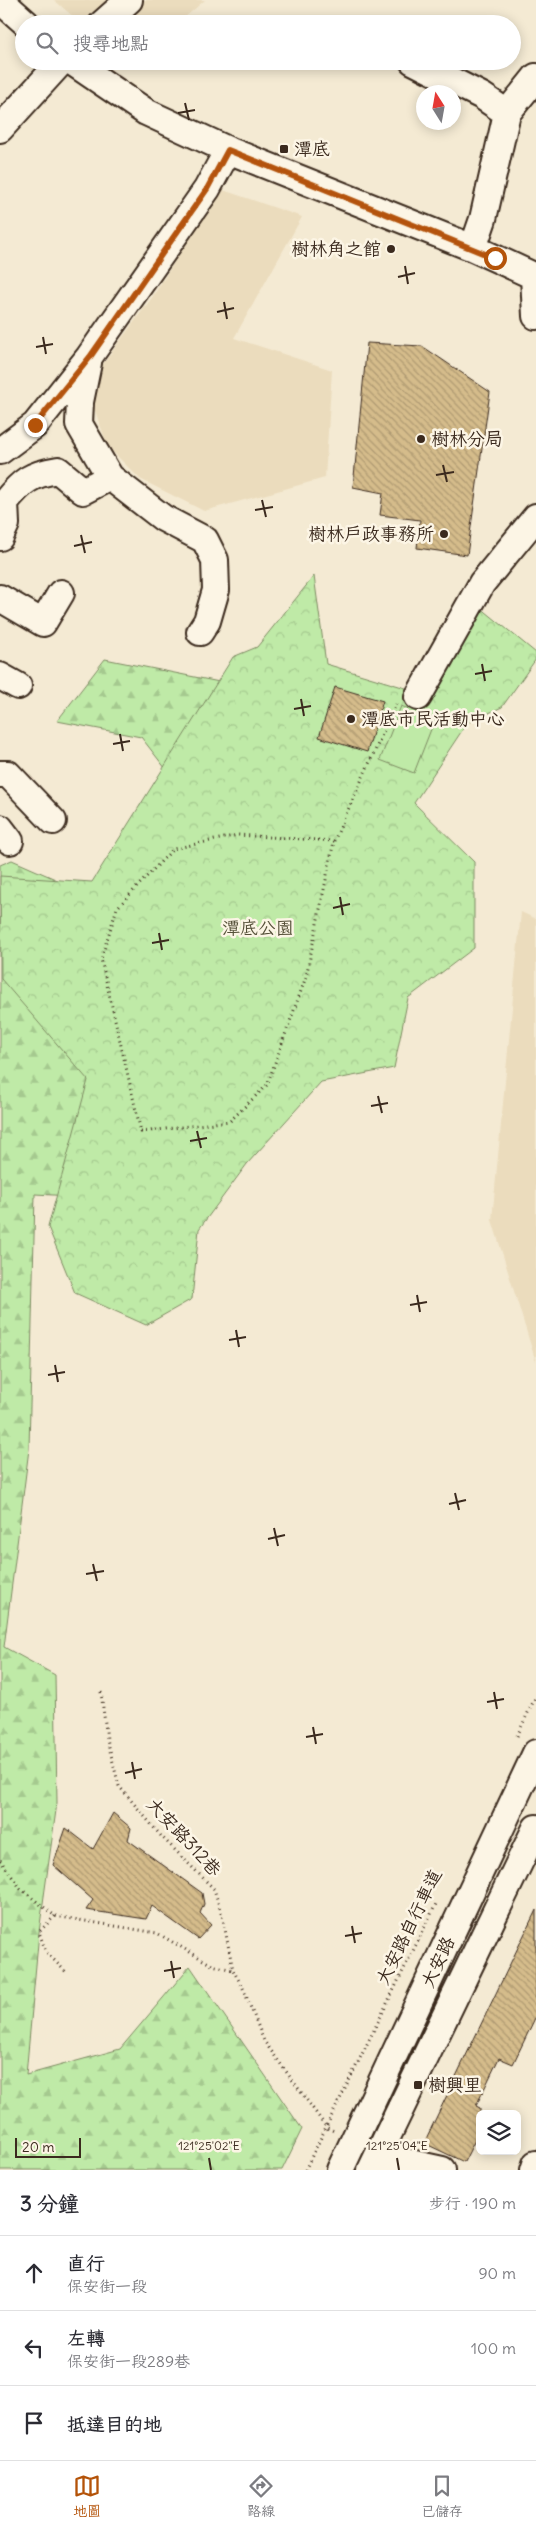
<!DOCTYPE html>
<html lang="zh-TW">
<head>
<meta charset="utf-8">
<style>
	:root { --surface:#fff; --page:#f2f2f3; --text:#2b2b33; --muted:#7c7c81; --line:#e1e1e2; --accent:#b45309 }
	body { margin:0; font-family:Delius,"LXGW WenKai TC",sans-serif; background:var(--page); color:var(--text) }
	.controls { position:absolute; right:15px; bottom:15px; display:grid; overflow:hidden; border-radius:8px; box-shadow:0 2px 12px #0003 }
	.controls button { width:45px; height:45px; display:grid; place-items:center; padding:0; border:0; border-bottom:1px solid var(--line); background:var(--surface); color:var(--text); font:25px sans-serif }
	.compass { position:absolute; left:416px; top:85px; width:45px; height:45px; border-radius:50%; background:var(--surface); box-shadow:0 2px 12px #0003; rotate:349deg }
	.scale { position:absolute; left:15px; bottom:12px; width:66px; box-sizing:border-box; padding-left:5px; border:2px solid #3b2a1e; border-top:0; font-size:14px; line-height:18px; white-space:nowrap; color:#3b2a1e; -webkit-text-stroke:4px #fcf5e5; paint-order:stroke }
	.stop { position:absolute; width:15px; height:15px; margin:-11px; border:4px solid #b45309; border-radius:50%; background:#fff }
	.stop.end { background:#b45309; border-color:#fff; box-shadow:0 1px 5px #0008 }
	.list { margin:0; padding:0; list-style:none }
	h2 { display:flex; justify-content:space-between; align-items:center; height:65px; margin:0; padding:0 20px; font-size:21px }
	h2 small { font-size:16px; font-weight:400; color:var(--muted) }
	.list li { display:grid; grid-template-columns:32px 1fr auto; gap:15px; align-items:center; box-sizing:border-box; height:75px; padding:0 20px; border-top:1px solid var(--line) }
	.list b { display:block; font-size:19px; white-space:nowrap }
	.list p { margin:0; font-size:16px; white-space:nowrap; color:var(--muted) }
	.list em { font-size:16px; font-style:normal; color:var(--muted) }
	.icon { flex:none; width:28px; height:28px; fill:none; stroke:currentColor; stroke-width:2; stroke-linecap:round; stroke-linejoin:round }
	.map { position:relative; flex:none; width:536px; height:2170px; overflow:hidden }
	.search { position:absolute; background:var(--surface); box-shadow:0 2px 12px #0003; left:15px; right:15px; top:15px; height:55px; display:flex; align-items:center; gap:12px; box-sizing:border-box; padding:0 18px; border-radius:28px; color:var(--muted); font-size:19px }
	.sheet { height:290px; background:var(--surface) }
	nav { display:flex; justify-content:space-around; align-items:center; box-sizing:border-box; height:70px; border-top:1px solid var(--line); background:var(--surface); font-size:14px; color:var(--muted) }
	nav a { display:grid; justify-items:center; gap:2px }
	nav .on { color:var(--accent) }
	.map>svg:first-child { display:block }
</style>
</head>
<body>
<div class="map">
<svg width="536" height="2170" viewBox="0 0 536 2170">
	<defs>
		<pattern id="forest-firs" width="22" height="20" patternUnits="userSpaceOnUse" patternTransform="scale(1.25)"><rect width="22" height="20" fill="#bfeaa7"/><path d="M5 1l3.5 6h-7zM16 11l3.5 6h-7z" fill="#a5c98f"/></pattern>
		<pattern id="park-crowns" width="20" height="18" patternUnits="userSpaceOnUse" patternTransform="scale(1.25)"><rect width="20" height="18" fill="#bfeaa7"/><path d="M2 6a3 3 0 1 1 6 0M12 15a3 3 0 1 1 6 0" fill="none" stroke="#a5c98f"/></pattern>
		<pattern id="building-back-hatch" width="6" height="6" patternUnits="userSpaceOnUse" patternTransform="scale(1.25)"><rect width="6" height="6" fill="#d5bc8b"/><path d="M-1 5l2 2M0 0l6 6M5-1l2 2" fill="none" stroke="#ae9971"/></pattern>
	</defs>
	<rect width="100%" height="100%" fill="#f4ead3"/>
	<filter id="ink" filterUnits="userSpaceOnUse"><feTurbulence type="fractalNoise" baseFrequency=".02" numOctaves="2"/><feDisplacementMap in="SourceGraphic" scale="10" xChannelSelector="R" yChannelSelector="G"/><feConvolveMatrix kernelMatrix="1 2 1 2 8 2 1 2 1" color-interpolation-filters="sRGB"/></filter>
	<g filter="url(#ink)">
		<path fill="#ebdcbd" d="M54,0H205L177,24H82Z
			M220,189L302,217L234,338L332,370L325,478L204,511L140,479L108,447L93,405L103,364L153,296Z
			M521,912L536,919V1362L492,1220Z"/>
		<path fill="url(#forest-firs)" stroke="#7d8a62" d="M105,659L314,701L200,1203L35,1194L29,1449L4,1647L55,1675L57,1803L39,1932L26,2075L120,2049L190,1966L302,2129L282,2170H0V865L12,860L94,896L176,782L141,737L57,721Z"/>
		<path fill="url(#park-crowns)" stroke="#7d8a62" d="M314,576L326,664L409,689L480,607L536,653V659L502,707L467,723L414,803L474,862V948L408,998L394,1068L321,1082L247,1164L199,1229L192,1299L146,1325L75,1293L48,1227L88,1080L1,979L0,876L92,882L233,657L257,647Z"/>
		<path fill="#bfeaa7" stroke="#7d8a62" d="M401,706L435,719L414,773L380,760Z"/>
		<path fill="url(#building-back-hatch)" stroke="#3b2a1e" d="M367,343L422,346L490,392L467,555L417,548L420,520L380,515L383,493L353,487Z
			M335,687L383,701L367,752L319,737Z
			M113,1813L131,1828L128,1840L202,1893L204,1904L200,1913L211,1925L198,1939L152,1906L146,1919L86,1910L93,1900L53,1865L66,1828L93,1849Z
			M536,1910V2016L513,2064L499,2058L476,2106L480,2108V2130L464,2162L424,2143Z"/>
		<g fill="none" stroke-linecap="round" stroke-linejoin="round">
			<g stroke="#3b2a1e" stroke-width="30">
				<path id="minor" d="M0,0L27,24
					M102,24L129,0
					M71,61L146,112L228,150L473,248L536,277
					M413,61L482,96L507,113
					M0,129L62,61
					M473,248L483,219L507,113L536,77
					M534,276L536,316
					M88,363L80,402L79,424L110,477L163,518L205,540L215,560L216,590L207,621L200,632
					M0,451L35,425L89,357L207,189L228,150
					M0,537L6,524L5,502C22,481 31,474 58,470L83,491L110,477
					M0,598L43,623L61,593
					M0,676L18,686
					M418,697L482,583L536,517
					M0,774H8L53,821
					M0,828L10,841
					M378,2156L442,2170
					M340,2170L536,1753
					M371,2170L536,1828
					M534,2170L536,2164"/>
			</g>
			<path stroke="#3b2a1e" stroke-width="3" stroke-dasharray="1 4" stroke-linecap="butt" d="M334,841L238,835L173,849L117,908L101,959L141,1132L230,1121L267,1085L306,977L334,841L396,704
				M101,1692L107,1739L119,1786L161,1836L214,1889L223,1919L233,1970L243,1988L264,2041L327,2128L334,2131
				M517,1736L536,1696
				M0,1860L21,1889L55,1916L157,1933L212,1965L233,1970
				M55,1916L39,1932L46,1952L67,1973
				M305,2170L437,1902"/>
			<use href="#minor" stroke="#fcf5e5" stroke-width="26"/>
		</g>
	</g>
	<g fill="none" stroke-linecap="round" stroke-linejoin="round" filter="url(#ink)">
		<path stroke="#b45309" stroke-width="6" d="M35,425L90,357L207,189L228,150L495,258"/>
	</g>
	<path fill="none" stroke="#3b2a1e" stroke-width="2" d="M185,103L189,120M178,113L195,110M405,266L408,284M398,277L415,273M224,302L227,319M217,312L234,308M43,337L46,354M36,347L53,344M443,465L447,482M436,475L454,472M262,500L266,517M255,510L273,507M81,535L85,553M74,546L92,542M482,664L485,681M475,674L492,671M301,699L304,716M294,709L311,706M120,734L123,751M113,744L130,741M340,897L343,915M333,908L350,904M159,933L162,950M152,943L169,940M378,1096L382,1113M371,1106L388,1103M197,1131L201,1148M190,1141L207,1138M417,1295L420,1312M410,1305L427,1302M236,1330L239,1347M229,1340L246,1337M55,1365L58,1382M48,1375L65,1372M455,1493L459,1510M449,1504L466,1500M274,1528L278,1546M268,1539L285,1535M93,1564L97,1581M86,1574L104,1571M494,1692L497,1709M487,1702L504,1699M313,1727L316,1744M306,1737L323,1734M132,1762L135,1779M125,1773L142,1769M352,1926L355,1943M345,1936L362,1933M171,1961L174,1978M164,1971L181,1968M209,2158L211,2170M397,2158L399,2170"/>
	<g fill="#3b2a1e" stroke="#fcf5e5" stroke-width="2">
		<rect x="279" y="144" width="10" height="10" rx="2.5"/>
		<circle cx="391" cy="249" r="5"/>
		<circle cx="421" cy="439" r="5"/>
		<circle cx="444" cy="534" r="5"/>
		<circle cx="351" cy="719" r="5"/>
		<rect x="413" y="2080" width="10" height="10" rx="2.5"/>
	</g>
	<g text-anchor="middle" stroke-width="5" stroke-linejoin="round" paint-order="stroke">
		<g font-size="18" fill="#3b2a1e" stroke="#fcf5e5" text-anchor="start">
			<text x="294" y="155">潭底</text>
			<text x="381" y="255" text-anchor="end">樹林角之館</text>
			<text x="431" y="445">樹林分局</text>
			<text x="434" y="540" text-anchor="end">樹林戶政事務所</text>
			<text x="361" y="725">潭底市民活動中心</text>
			<text x="428" y="2091">樹興里</text>
		</g>
		<g font-size="18" fill="#555039" stroke="#fcf5e5">
			<text x="258" y="934">潭底公園</text>
		</g>
		<g font-size="18" fill="#3b2a1e" stroke="#fcf5e5">
			<text transform="translate(184 1837) rotate(47)" y="6">大安路312巷</text>
			<text transform="translate(409 1927) rotate(-64)" y="6">大安路自行車道</text>
			<text transform="translate(438 1962) rotate(-65)" y="6">大安路</text>
		</g>
	</g>
	<g font-size="12" text-anchor="middle" fill="#3b2a1e" stroke="#fcf5e5" stroke-width="5" stroke-linejoin="round" paint-order="stroke">
		<text x="209" y="2150">121°25'02"E</text>
		<text x="397" y="2150">121°25'04"E</text>
	</g>
</svg>
<div class="controls">
<button><svg class="icon" aria-label="layers" viewBox="0 0 24 24"><path d="M12 4l9 5-9 5-9-5zM3 14l9 5 9-5"/></svg></button>
</div>
<svg class="compass" viewBox="-18 -18 36 36"><path d="M0-13l5 13h-10z" fill="#e53935"/><path d="M0 13l5-13h-10z" fill="#7c7c81"/></svg>
<div class="scale">20 m</div>
<div class="stop" style="left:495px;top:258px"></div>
<div class="stop end" style="left:35px;top:425px"></div>
<div class="search"><svg class="icon" aria-label="search" viewBox="0 0 24 24"><circle cx="10" cy="10" r="6"/><path d="M15 15l6 6"/></svg>搜尋地點</div>
</div>
<section class="sheet">
<h2>3 分鐘<small>步行 · 190 m</small></h2>
<ul class="list">
<li><svg class="icon" aria-label="ahead" viewBox="0 0 24 24"><path d="M12 20V5M6 11l6-6 6 6"/></svg><div><b>直行</b><p>保安街一段</p></div><em>90 m</em></li>
<li><svg class="icon" aria-label="left" viewBox="0 0 24 24"><path d="M17 20v-9H6M10 6l-5 5 5 5"/></svg><div><b>左轉</b><p>保安街一段289巷</p></div><em>100 m</em></li>
<li><svg class="icon" aria-label="arrive" viewBox="0 0 24 24"><path d="M6 21V4h12l-3 4 3 4H6"/></svg><div><b>抵達目的地</b></div></li>
</ul>
</section>
<nav>
<a class="on"><svg class="icon" aria-label="map" viewBox="0 0 24 24"><path d="M3 6l6-2 6 2 6-2v14l-6 2-6-2-6 2zM9 4v14M15 6v14"/></svg>地圖</a>
<a><svg class="icon" aria-label="directions" viewBox="0 0 24 24"><path d="M12 3l9 9-9 9-9-9zM9 14v-3h6M13 9l2 2-2 2"/></svg>路線</a>
<a><svg class="icon" aria-label="saved" viewBox="0 0 24 24"><path d="M7 4h10v16l-5-4-5 4z"/></svg>已儲存</a>
</nav>
</body>
</html>
